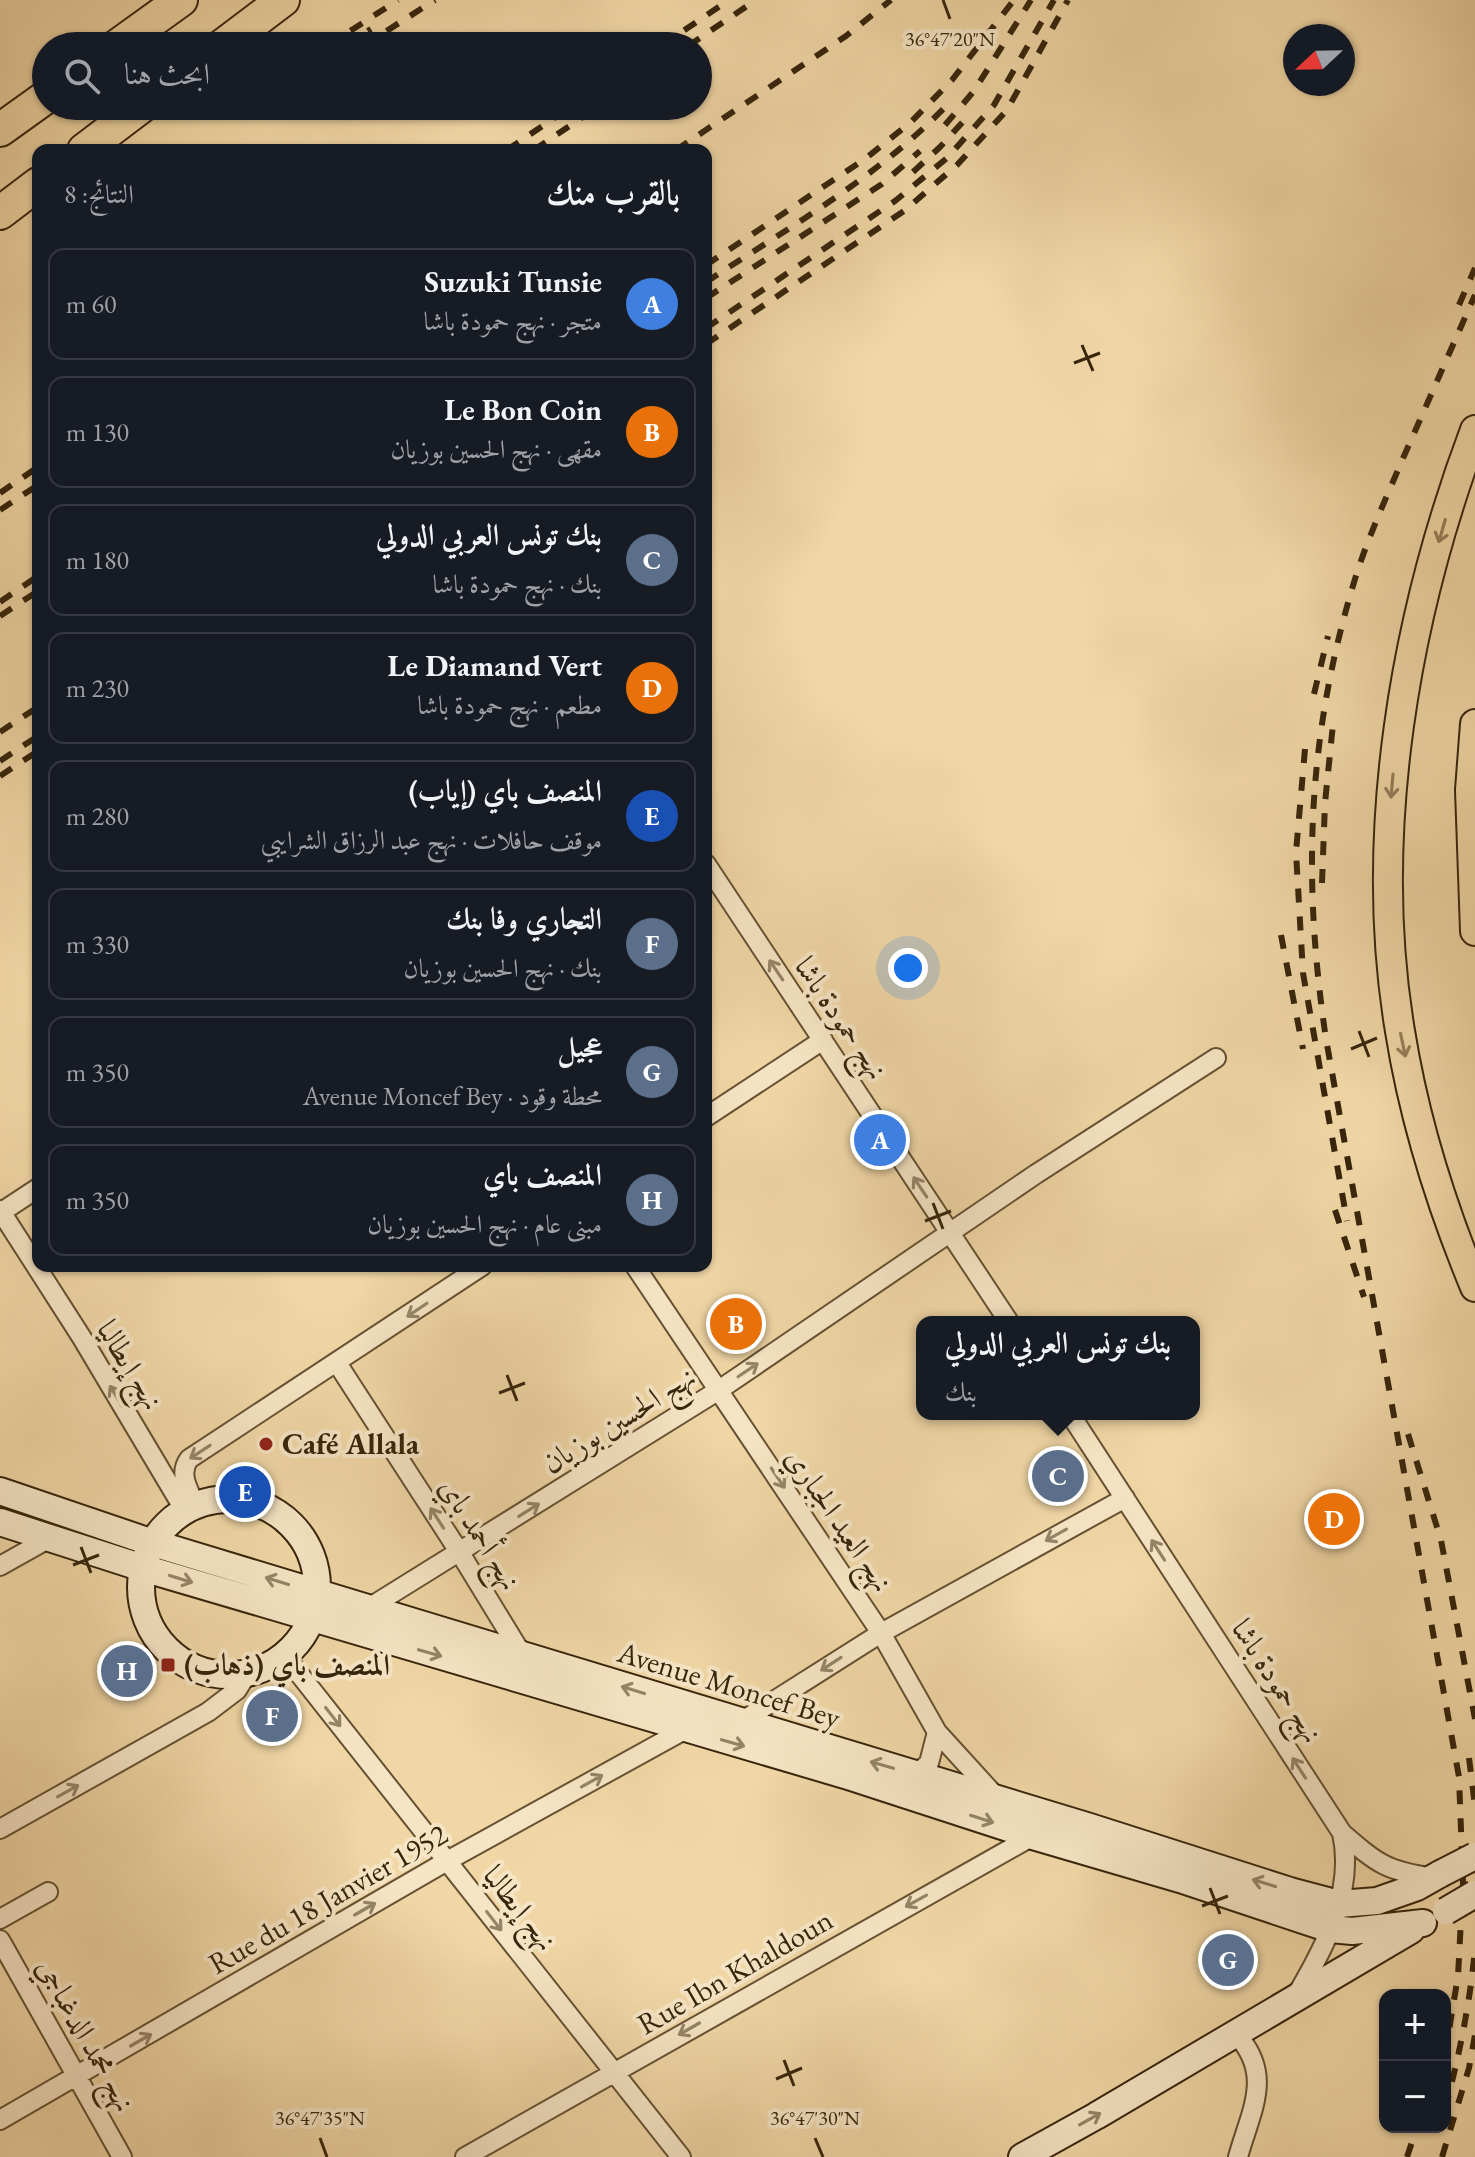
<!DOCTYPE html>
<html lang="ar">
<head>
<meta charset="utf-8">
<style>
	:root { --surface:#171b24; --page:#20242c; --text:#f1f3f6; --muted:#9ea1a6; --line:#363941; --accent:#7c3aed }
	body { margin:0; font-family:"EB Garamond",Amiri,serif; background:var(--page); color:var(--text); direction:rtl }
	.controls { position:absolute; right:24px; bottom:24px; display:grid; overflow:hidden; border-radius:16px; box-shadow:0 2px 6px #0004 }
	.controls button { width:72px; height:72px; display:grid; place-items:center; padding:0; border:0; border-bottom:2px solid var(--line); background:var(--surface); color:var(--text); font:40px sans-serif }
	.compass { position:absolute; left:1283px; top:24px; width:72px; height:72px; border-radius:50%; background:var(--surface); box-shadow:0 2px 6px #0004; rotate:248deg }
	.you { position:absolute; left:908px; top:968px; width:28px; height:28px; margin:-20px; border:6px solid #fff; border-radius:50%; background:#1a73e8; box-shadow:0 0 0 12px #1a73e833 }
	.badge { display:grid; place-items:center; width:52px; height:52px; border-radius:50%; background:var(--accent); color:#fff; font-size:26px; font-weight:700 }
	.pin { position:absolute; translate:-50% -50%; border:4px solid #fff; box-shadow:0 2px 8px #0006 }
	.popup { position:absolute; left:916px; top:1316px; width:284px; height:104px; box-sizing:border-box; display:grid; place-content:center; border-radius:16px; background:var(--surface); filter:drop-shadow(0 2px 6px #0005); font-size:26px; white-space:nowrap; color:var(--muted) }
	.popup b { font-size:30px; color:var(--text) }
	.popup::after { content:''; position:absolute; left:50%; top:100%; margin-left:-16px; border:16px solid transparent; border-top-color:var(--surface) }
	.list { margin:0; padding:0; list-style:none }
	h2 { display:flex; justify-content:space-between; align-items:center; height:104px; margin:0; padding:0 32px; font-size:34px }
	h2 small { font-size:26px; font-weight:400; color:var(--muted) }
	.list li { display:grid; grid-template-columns:52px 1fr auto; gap:24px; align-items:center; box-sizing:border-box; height:112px; margin:0 16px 16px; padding:0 16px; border:2px solid var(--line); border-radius:16px }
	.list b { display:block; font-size:30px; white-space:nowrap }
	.list p { margin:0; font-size:26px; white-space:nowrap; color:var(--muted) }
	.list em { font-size:26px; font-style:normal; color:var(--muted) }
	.icon { flex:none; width:44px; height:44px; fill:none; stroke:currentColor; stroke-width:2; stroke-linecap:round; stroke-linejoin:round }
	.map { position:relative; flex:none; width:1475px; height:2157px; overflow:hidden; direction:ltr }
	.search { position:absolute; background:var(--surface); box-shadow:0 2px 6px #0004; left:32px; top:32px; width:680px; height:88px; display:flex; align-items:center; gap:20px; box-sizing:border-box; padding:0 28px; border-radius:44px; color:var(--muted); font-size:30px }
	.panel { position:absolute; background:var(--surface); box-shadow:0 2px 6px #0004; left:32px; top:144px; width:680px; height:1128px; border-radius:16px; direction:rtl }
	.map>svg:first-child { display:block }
</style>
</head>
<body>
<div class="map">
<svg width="1475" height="2157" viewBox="0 0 1475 2157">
	<rect width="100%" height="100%" fill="#f1d7a6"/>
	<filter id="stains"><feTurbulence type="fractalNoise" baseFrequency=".0025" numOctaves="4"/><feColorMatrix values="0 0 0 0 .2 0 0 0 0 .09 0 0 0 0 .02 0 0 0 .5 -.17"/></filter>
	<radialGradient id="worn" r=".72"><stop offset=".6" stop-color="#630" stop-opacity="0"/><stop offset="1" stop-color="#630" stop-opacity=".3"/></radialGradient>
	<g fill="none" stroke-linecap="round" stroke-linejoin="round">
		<g stroke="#655132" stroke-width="22">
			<path id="street" d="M706,864L1009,1322
				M706,1117L823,1040
				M0,1210L82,1338L185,1511
				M0,1213L38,1188
				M635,1266L881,1633L937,1732L998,1799
				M337,1363L460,1553L523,1656
				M1070,1414L1342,1833C1355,1891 1325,1947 1296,1996
				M195,1505C189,1490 178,1474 189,1459L482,1266
				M0,1566L50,1538
				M367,1609L719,1390L1036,1174L1216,1058
				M285,1656L681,2157
				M739,1723L881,1633L1125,1498
				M915,1775L929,1763L937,1732
				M0,1829L208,1712L237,1690L247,1674
				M1342,1833C1378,1864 1386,1871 1434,1878
				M0,1919L48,1892
				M0,1940L122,2157
				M1236,2034C1274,2075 1251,2110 1238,2157
				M0,2120L447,1861L686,1729
				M465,2157L1033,1836"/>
		</g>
		<g stroke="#36240b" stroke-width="30">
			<path id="secondary" d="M0,1491L153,1543L1090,1827L1290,1891L1339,1904L1377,1901L1417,1887L1440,1874
				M141 1587a88 88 0 1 1 176 0a88 88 0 1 1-176 0Z
				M0,1522L143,1568L845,1775L1033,1836L1180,1879L1330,1929L1352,1931L1423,1923
				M1022,2157L1096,2116L1411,1930"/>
		</g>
		<g stroke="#36240b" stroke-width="32">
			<path id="primary" d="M1475,430C1405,616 1367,834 1400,1031C1414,1119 1441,1205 1475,1287
				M1475,724L1470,790L1475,931"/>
		</g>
		<g stroke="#36240b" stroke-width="36">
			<path id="highway" d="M117,46L181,0
				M222,46L283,0
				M0,130L46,97
				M84,150L142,106
				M0,213L38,184"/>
		</g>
		<use href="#street" stroke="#f6e5c5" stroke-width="18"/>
		<use href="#secondary" stroke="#f6e5c5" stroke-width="26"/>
		<use href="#primary" stroke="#f1d7a6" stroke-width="28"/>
		<use href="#highway" stroke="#f1d7a6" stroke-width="32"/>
		<path stroke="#36240b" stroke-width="6" stroke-dasharray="14 14" stroke-linecap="butt" d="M327,46L398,0
			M344,46L371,29
			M363,46L435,0
			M661,46L729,0
			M688,46L756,0
			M945,125L974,91L1031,0
			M507,150L572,106
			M534,150L599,106
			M676,150L846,36L891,0
			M913,172L940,147L969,115
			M706,265L865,159L911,122L952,80L1014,0
			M706,282C790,227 881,175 950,102
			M706,298L882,184L920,151
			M1459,305L1475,268
			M706,328L895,201L947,158L994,105L1054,0
			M706,344L904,211L957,165L1007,110L1068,0
			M0,493L38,467
			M0,510L38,485
			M0,602L38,576
			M0,616L38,591
			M1314,694L1328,636
			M0,732L38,707
			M1305,749L1296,852L1303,973L1347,1221
			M0,761L38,736
			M0,776L38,751
			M1322,883L1325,803L1333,724
			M1281,935L1303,1049
			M1335,1210L1364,1297
			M1408,1434L1441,1540L1475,1719
			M1469,1758L1475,1806
			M1445,2055L1458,1976L1463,1883L1459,1777L1326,1039C1302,878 1307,736 1355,579C1368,537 1387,496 1404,456C1428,402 1451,349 1475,295
			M1445,2109C1459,2057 1470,2003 1475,1949
			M1407,2157L1417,2127
			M1442,2157L1469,2068L1475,2035"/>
		<g stroke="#36240b" stroke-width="30" stroke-linecap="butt">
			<path id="secondary-bridge" d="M1440,1874L1475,1856
				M1446,1911L1475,1894"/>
		</g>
		<use href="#secondary-bridge" stroke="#f6e5c5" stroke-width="26"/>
	</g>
	<defs><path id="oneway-shaft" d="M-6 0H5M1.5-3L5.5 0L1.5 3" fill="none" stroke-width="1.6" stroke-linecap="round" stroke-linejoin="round" transform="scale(2)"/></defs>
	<g stroke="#947e58">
		<use href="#oneway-shaft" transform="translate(1442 531) rotate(106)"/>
		<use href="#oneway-shaft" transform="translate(1392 786) rotate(95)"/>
		<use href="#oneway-shaft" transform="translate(1403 1045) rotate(78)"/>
	</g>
	<g stroke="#968468">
		<use href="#oneway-shaft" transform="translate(776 970) rotate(-124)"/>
		<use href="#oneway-shaft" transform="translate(920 1187) rotate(-124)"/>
		<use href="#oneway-shaft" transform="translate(417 1310) rotate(146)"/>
		<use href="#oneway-shaft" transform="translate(748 1370) rotate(-34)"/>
		<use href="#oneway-shaft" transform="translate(116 1396) rotate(-121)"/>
		<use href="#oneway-shaft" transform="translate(200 1452) rotate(147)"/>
		<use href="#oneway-shaft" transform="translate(778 1478) rotate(56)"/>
		<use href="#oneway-shaft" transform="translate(529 1510) rotate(-32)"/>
		<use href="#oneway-shaft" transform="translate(437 1518) rotate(-123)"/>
		<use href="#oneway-shaft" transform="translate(1056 1535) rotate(151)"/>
		<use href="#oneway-shaft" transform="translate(1158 1550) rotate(-123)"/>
		<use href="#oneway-shaft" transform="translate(181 1579) rotate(17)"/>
		<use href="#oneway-shaft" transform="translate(277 1581) rotate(-163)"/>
		<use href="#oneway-shaft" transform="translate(430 1653) rotate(16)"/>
		<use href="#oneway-shaft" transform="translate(831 1664) rotate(147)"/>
		<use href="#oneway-shaft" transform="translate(633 1690) rotate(-163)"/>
		<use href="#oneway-shaft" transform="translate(333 1717) rotate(52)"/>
		<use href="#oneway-shaft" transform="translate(733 1743) rotate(16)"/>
		<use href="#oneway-shaft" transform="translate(882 1765) rotate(-164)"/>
		<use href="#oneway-shaft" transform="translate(1299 1768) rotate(-123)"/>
		<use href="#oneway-shaft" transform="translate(592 1781) rotate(-29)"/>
		<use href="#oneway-shaft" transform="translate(68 1791) rotate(-29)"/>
		<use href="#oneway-shaft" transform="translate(982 1819) rotate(18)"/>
		<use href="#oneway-shaft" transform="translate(1264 1883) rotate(-163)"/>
		<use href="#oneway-shaft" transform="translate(916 1901) rotate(151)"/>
		<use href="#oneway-shaft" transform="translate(365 1909) rotate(-30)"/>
		<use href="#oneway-shaft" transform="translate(494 1921) rotate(52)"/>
		<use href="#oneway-shaft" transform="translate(689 2029) rotate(150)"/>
		<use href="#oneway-shaft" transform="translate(141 2040) rotate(-30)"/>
		<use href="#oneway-shaft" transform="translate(1090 2119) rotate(-29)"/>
	</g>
	<path fill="none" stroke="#36240b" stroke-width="3" d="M943,0L950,19M1082,345L1093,371M1074,363L1100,353M1359,1031L1369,1057M1351,1049L1377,1038M933,1203L943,1229M925,1221L951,1211M507,1375L517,1401M499,1393L525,1383M81,1547L91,1573M73,1565L99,1555M1210,1888L1220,1914M1202,1906L1228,1896M784,2060L794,2086M776,2079L802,2068M320,2138L327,2157M815,2138L823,2157"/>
	<g fill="#8f2418" stroke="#f6e5c5" stroke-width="3">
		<circle cx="266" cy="1444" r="8"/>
		<rect x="160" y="1657" width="16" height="16" rx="4"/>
	</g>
	<g text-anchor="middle" stroke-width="8" stroke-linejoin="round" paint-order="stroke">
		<g font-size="30" fill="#36240b" stroke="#f6e5c5">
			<text transform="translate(841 1018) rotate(56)" y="10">نهج حمودة باشا</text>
			<text transform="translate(130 1365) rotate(59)" y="10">نهج إيطاليا</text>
			<text transform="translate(619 1420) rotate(-32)" y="10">نهج الحسين بوزيان</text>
			<text transform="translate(839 1520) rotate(56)" y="10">نهج العيد الجباري</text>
			<text transform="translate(480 1534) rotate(58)" y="10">نهج أحمد باي</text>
			<text transform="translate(1277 1681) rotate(57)" y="10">نهج حمودة باشا</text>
			<text transform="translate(729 1685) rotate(17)" y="10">Avenue Moncef Bey</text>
			<text transform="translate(328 1899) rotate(-30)" y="10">Rue du 18 Janvier 1952</text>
			<text transform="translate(520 1908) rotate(52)" y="10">نهج إيطاليا</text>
			<text transform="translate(735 1972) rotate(-30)" y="10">Rue Ibn Khaldoun</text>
			<text transform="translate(86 2035) rotate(61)" y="10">نهج محمد الدغباجي</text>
		</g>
		<g font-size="30" font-weight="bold" fill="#36240b" stroke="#f6e5c5" text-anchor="start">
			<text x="282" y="1454">Café Allala</text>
			<text x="184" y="1675">المنصف باي (ذهاب)</text>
		</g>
	</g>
	<g font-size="20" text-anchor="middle" fill="#36240b" stroke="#f6e5c5" stroke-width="8" stroke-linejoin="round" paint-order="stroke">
		<text x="950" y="46">36°47'20"N</text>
		<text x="320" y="2125">36°47'35"N</text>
		<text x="815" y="2125">36°47'30"N</text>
	</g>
	<rect width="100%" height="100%" filter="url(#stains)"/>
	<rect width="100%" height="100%" fill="url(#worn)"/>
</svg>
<div class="controls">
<button>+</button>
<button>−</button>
</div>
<svg class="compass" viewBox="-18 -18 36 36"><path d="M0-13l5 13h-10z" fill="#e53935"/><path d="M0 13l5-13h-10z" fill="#9ea1a6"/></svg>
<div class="you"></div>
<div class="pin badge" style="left:880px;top:1140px;background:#3f7fe0">A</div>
<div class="pin badge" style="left:736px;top:1324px;background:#e8710a">B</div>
<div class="pin badge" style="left:1058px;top:1476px;background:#5c6f8a">C</div>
<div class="popup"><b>بنك تونس العربي الدولي</b>بنك</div>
<div class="pin badge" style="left:1334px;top:1519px;background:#e8710a">D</div>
<div class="pin badge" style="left:245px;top:1492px;background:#1a4fb4">E</div>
<div class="pin badge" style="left:272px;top:1716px;background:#5c6f8a">F</div>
<div class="pin badge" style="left:1228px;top:1960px;background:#5c6f8a">G</div>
<div class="pin badge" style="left:127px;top:1671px;background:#5c6f8a">H</div>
<div class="search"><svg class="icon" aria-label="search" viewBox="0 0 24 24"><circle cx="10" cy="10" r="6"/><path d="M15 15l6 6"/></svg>ابحث هنا</div>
<section class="panel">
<h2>بالقرب منك<small>النتائج: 8</small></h2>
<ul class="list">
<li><span class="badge" style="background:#3f7fe0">A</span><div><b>Suzuki Tunsie</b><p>متجر · نهج حمودة باشا</p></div><em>60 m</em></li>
<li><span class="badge" style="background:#e8710a">B</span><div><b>Le Bon Coin</b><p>مقهى · نهج الحسين بوزيان</p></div><em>130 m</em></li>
<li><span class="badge" style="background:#5c6f8a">C</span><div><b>بنك تونس العربي الدولي</b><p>بنك · نهج حمودة باشا</p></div><em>180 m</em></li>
<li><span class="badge" style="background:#e8710a">D</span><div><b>Le Diamand Vert</b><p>مطعم · نهج حمودة باشا</p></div><em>230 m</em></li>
<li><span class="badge" style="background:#1a4fb4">E</span><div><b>المنصف باي (إياب)</b><p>موقف حافلات · نهج عبد الرزاق الشرايبي</p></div><em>280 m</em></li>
<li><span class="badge" style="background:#5c6f8a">F</span><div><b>التجاري وفا بنك</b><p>بنك · نهج الحسين بوزيان</p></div><em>330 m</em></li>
<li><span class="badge" style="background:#5c6f8a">G</span><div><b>عجيل</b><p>محطة وقود · Avenue Moncef Bey</p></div><em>350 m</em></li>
<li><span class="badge" style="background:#5c6f8a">H</span><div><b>المنصف باي</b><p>مبنى عام · نهج الحسين بوزيان</p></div><em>350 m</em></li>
</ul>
</section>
</div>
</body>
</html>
